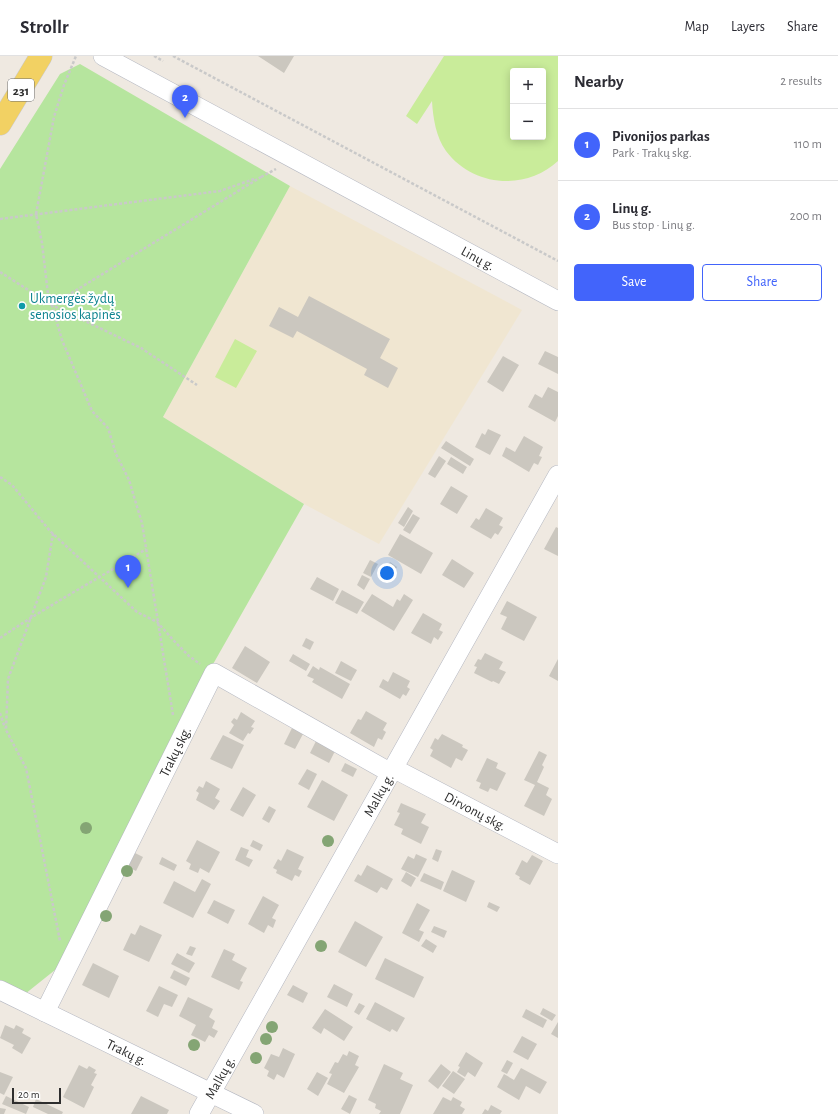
<!DOCTYPE html>
<html lang="en">
<head>
<meta charset="utf-8">
<style>
	:root { --surface:#fff; --page:#f7f7f7; --text:#2b2b33; --muted:#7c7c81; --line:#e1e1e2; --accent:#4264fb }
	body { margin:0; font-family:"Alegreya Sans",sans-serif; background:var(--page); color:var(--text) }
	.controls { position:absolute; right:12px; top:12px; display:grid; overflow:hidden; border-radius:4px; box-shadow:0 2px 10px #0003 }
	.controls button { width:36px; height:36px; display:grid; place-items:center; padding:0; border:0; border-bottom:1px solid var(--line); background:var(--surface); color:var(--text); font:20px sans-serif }
	.scale { position:absolute; left:12px; bottom:10px; width:49px; box-sizing:border-box; padding-left:4px; border:2px solid #2e2e2e; border-top:0; font-size:11px; line-height:14px; white-space:nowrap; color:#2e2e2e; -webkit-text-stroke:3px #fff; paint-order:stroke }
	.you { position:absolute; left:387px; top:517px; width:14px; height:14px; margin:-10px; border:3px solid #fff; border-radius:50%; background:#1a73e8; box-shadow:0 0 0 6px #1a73e833 }
	.badge { display:grid; place-items:center; width:26px; height:26px; border-radius:50%; background:var(--accent); color:#fff; font-size:13px; font-weight:700 }
	.pin { position:absolute; translate:-50% -33px; filter:drop-shadow(0 1px 2px #0008) }
	.pin::after { content:''; position:absolute; top:21px; width:14px; height:12px; background:inherit; clip-path:polygon(0 0,100% 0,50% 100%) }
	.list { margin:0; padding:0; list-style:none }
	h2 { display:flex; justify-content:space-between; align-items:center; height:52px; margin:0; padding:0 16px; font-size:17px }
	h2 small { font-size:13px; font-weight:400; color:var(--muted) }
	.list li { display:grid; grid-template-columns:26px 1fr auto; gap:12px; align-items:center; box-sizing:border-box; height:72px; padding:0 16px; border-top:1px solid var(--line) }
	.list b { display:block; font-size:15px; white-space:nowrap }
	.list p { margin:0; font-size:13px; white-space:nowrap; color:var(--muted) }
	.list em { font-size:13px; font-style:normal; color:var(--muted) }
	.actions { display:flex; gap:8px; padding:12px 16px }
	.actions a { flex:1; padding:9px 0; border:1px solid var(--accent); border-radius:4px; text-align:center; font-size:14px; color:var(--accent) }
	.actions .main { background:var(--accent); color:#fff }
	.map { position:relative; flex:none; width:558px; height:1058px; overflow:hidden }
	header { display:flex; align-items:center; gap:24px; box-sizing:border-box; height:56px; padding:0 20px; background:var(--surface); border-bottom:1px solid var(--line) }
	header strong { font-size:19px }
	nav { display:flex; gap:22px; margin-inline-start:auto; font-size:14px }
	main { display:flex }
	aside { flex:1; background:var(--surface) }
	.map>svg:first-child { display:block }
</style>
</head>
<body>
<header>
<strong>Strollr</strong>
<nav><a>Map</a><a>Layers</a><a>Share</a></nav>
</header>
<main>
<div class="map">
<svg width="558" height="1058" viewBox="0 0 558 1058">
	<rect width="100%" height="100%" fill="#efe9e1"/>
	<path fill="#f0e6d1" d="M290,130L522,254L379,488L304,448L163,361Z"/>
	<path fill="#b6e59e" d="M80,8L290,130L163,361L304,448L208,617L60,910L25,938L0,926V113L60,18Z"/>
	<path fill="#c9ec9a" fill-rule="evenodd" d="M444,0H558V105C526,135 473,131 446,95C436,81 433,62 432,45L417,68L406,60ZM513,15H543V81H513Z
		M235,283L257,295L236,332L215,321Z"/>
	<path fill="#cbc7bf" d="M258,0H294L284,17Z
		M309,240L390,283L380,302L398,312L388,332L364,319L367,313L297,275L293,282L269,270L279,251L298,261Z
		M545,295L558,301V318L538,308Z
		M503,300L519,309L503,336L487,326Z
		M548,331L558,336V360L555,366L528,351L535,338L542,342Z
		M488,373L501,379L490,399L475,391L482,377L485,379Z
		M524,380L543,391L539,400L542,401L538,409L534,407L529,416L502,400L506,391L515,396Z
		M446,385L474,403L470,410L441,392Z
		M439,400L446,405L435,422L428,418Z
		M451,401L467,411L463,418L447,408Z
		M451,430L468,440L457,458L440,448Z
		M408,451L413,455L404,471L398,467Z
		M486,452L503,462L499,469L503,471L498,479L495,477L491,483L470,471L476,462L479,464Z
		M413,458L420,462L410,478L403,474Z
		M556,471L558,472V500L544,493Z
		M400,478L433,497L421,518L388,499Z
		M452,503L474,517L464,532L442,519Z
		M370,504L378,508L371,521L363,517Z
		M390,506L397,511L391,522L383,518Z
		M362,519L370,523L364,534L357,529Z
		M317,521L339,533L333,545L310,533Z
		M342,534L364,546L357,558L335,547Z
		M372,538L393,551L397,543L400,545L404,538L413,544L394,575L361,555Z
		M507,545L537,561L524,585L501,573L507,561L500,558Z
		M423,557L442,568L439,574L443,576L438,584L434,581L431,588L411,577Z
		M306,582L314,586L310,594L302,590Z
		M245,590L270,606L257,627L232,612Z
		M485,597L503,606L499,613L506,616L499,628L493,625L492,626L474,617L477,611L474,610L478,603L481,604Z
		M293,598L310,608L306,615L289,605Z
		M558,603V625L549,620Z
		M341,605L357,614L351,625L335,617Z
		M313,610L319,614L320,611L350,628L342,643L312,626L314,623L307,620Z
		M393,616L410,625L407,631L410,633L406,640L403,638L400,643L379,631L383,623L388,626Z
		M366,655L387,667L383,674L386,676L382,684L378,682L374,691L350,677L358,663L361,664Z
		M241,656L255,665L251,671L254,672L250,678L248,677L243,685L229,677L234,669L231,666L234,662L237,664Z
		M292,672L303,678L295,693L284,688Z
		M442,678L463,689L462,691L468,694L462,705L456,702L451,712L430,700L433,694L430,692L435,682L438,684Z
		M223,679L244,689L232,713L210,703Z
		M316,685L335,695L329,707L310,697Z
		M539,695L547,699L542,709L544,711L537,726L549,732L546,739L552,743L544,760L524,750L535,729L524,724Z
		M487,702L498,707L496,712L506,717L497,735L490,732L488,736L479,732L481,727L476,725Z
		M345,707L357,713L353,721L341,715Z
		M307,713L317,718L309,734L298,728Z
		M322,724L348,739L334,765L307,751Z
		M206,725L220,733L215,742L220,745L214,754L196,744L199,737L196,735L199,730L203,732Z
		M243,731L256,739L243,761L230,754Z
		M401,747L426,758L421,767L429,771L421,788L401,778L403,773L394,769L400,757L397,756Z
		M269,750L276,754L269,767L262,763Z
		M197,784L220,796L209,817L200,812L198,817L189,813L191,808L186,805Z
		M253,784L263,789L260,795L250,790Z
		M241,791L249,794L246,801L253,804L249,811L235,804Z
		M287,793L304,801L298,813L302,815L299,821L295,819L292,825L276,817L277,814L273,812L278,803L281,805Z
		M436,793L442,795L438,806L432,803Z
		M135,797L143,801L136,815L128,811Z
		M416,798L427,803L418,821L401,813L408,800L414,803Z
		M532,799L543,805L530,829L519,823L520,821L515,818L522,804L527,807Z
		M162,801L177,809L174,815L159,808Z
		M367,809L393,823L387,834L381,831L377,837L354,825L358,818L361,820Z
		M452,814L475,825L466,846L443,835Z
		M406,816L416,822L411,831L401,825Z
		M424,817L444,826L441,834L420,825Z
		M202,823L211,828L193,862L163,847L174,825L195,836Z
		M263,840L279,849L272,862L276,864L273,872L268,869L264,877L248,868Z
		M214,844L235,854L228,868L207,857Z
		M489,846L500,851L497,856L487,851Z
		M417,847L430,854L419,874L424,876L419,886L402,877Z
		M355,865L383,881L366,911L338,896Z
		M140,869L162,879L149,906L123,894L131,877L135,879Z
		M434,870L447,875L444,882L431,876Z
		M426,883L437,890L433,897L421,890Z
		M190,890L196,892L192,900L186,898Z
		M224,893L235,898L232,904L247,912L240,925L243,926L239,934L211,921Z
		M177,897L195,907L189,917L171,908Z
		M385,902L424,921L414,942L375,923Z
		M93,907L119,920L109,942L82,929Z
		M174,914L190,922L186,930L170,922Z
		M334,928L353,938L347,951L327,941Z
		M293,929L308,937L303,947L287,939Z
		M159,930L178,939L172,951L164,948L158,961L146,955Z
		M188,941L213,953L209,961L215,965L212,972L218,975L214,982L209,979L205,986L191,979L196,969L179,960Z
		M375,946L405,962L397,976L392,973L390,976L366,963Z
		M359,947L365,950L359,959L354,956Z
		M543,952L556,959L552,965L540,958Z
		M325,953L353,971L344,985L324,972L321,978L312,972Z
		M526,953L547,964L543,972L522,961Z
		M558,966V982L551,978Z
		M5,969L14,973L16,969L24,973L22,977L31,982L22,998L12,992L14,989L0,982Z
		M522,980L537,988L528,1004L513,996Z
		M283,992L295,998L284,1022L277,1018L274,1024L267,1020L269,1015L264,1012L271,998L279,1001Z
		M349,995L359,1000L355,1009L359,1011L344,1037L327,1028L332,1018L329,1017L335,1006L338,1007L343,998L347,1000Z
		M466,996L483,1007L475,1021L468,1016L465,1021L457,1016L460,1011L458,1010Z
		M507,1004L513,1007L507,1018L501,1015Z
		M384,1008L403,1017L400,1023L413,1029L400,1058H379L381,1055L375,1052L376,1048L368,1044Z
		M441,1008L451,1016L438,1033L428,1025Z
		M79,1009L87,1013L89,1010L96,1014L94,1017L97,1018L91,1029L94,1031L84,1052L63,1041Z
		M521,1012L547,1026L540,1038L526,1030L519,1044L497,1031L504,1018L514,1024Z
		M453,1015L465,1023L454,1038L442,1030Z
		M0,1016L13,1021L4,1039L0,1037Z
		M317,1016L328,1022L318,1040L307,1033Z
		M349,1039L357,1043L350,1058L341,1053Z
		M6,1040L29,1051L26,1058L2,1048Z
		M141,1040L169,1054L167,1058H131Z
		M443,1041L451,1045L453,1041L462,1046L460,1050L465,1053L462,1058H433Z
		M36,1043L63,1056L62,1058H48L33,1051Z
		M491,1049L502,1055L500,1058H482L485,1053L488,1055Z
		M0,1052L6,1053L4,1058H0Z"/>
	<g fill="none" stroke-linecap="round" stroke-linejoin="round">
		<g stroke="#b4b7c1" stroke-width="20">
			<g id="minor">
				<path id="s1" d="M103,0L558,245"/>
				<path id="s2" d="M393,712L558,798"/>
				<path id="s3" d="M0,934L254,1058"/>
				<path id="s4" d="M45,956L214,617L391,717"/>
				<path id="s5" d="M199,1058L558,419"/>
			</g>
		</g>
		<g stroke="#c9c9c9" stroke-width="23">
			<path id="primary" d="M0,68L41,0"/>
		</g>
		<path stroke="#c9c9c9" stroke-width="2.5" stroke-dasharray="3 2" stroke-linecap="butt" d="M154,0L163,5
			M173,0L558,205
			M261,121L276,113
			M0,163L220,135L254,123
			M0,216L52,249L141,292L197,329
			M49,247L42,187L36,158L54,61L64,29L76,0
			M0,421L12,429L50,475L137,556L157,566L176,587L189,600L200,608
			M53,477L46,521L8,623L6,674L26,712L60,885
			M0,582C47,550 98,523 146,493
			M0,657L5,672
			M173,659L142,467L129,424L116,398L108,372L92,355L62,284L52,249L261,121"/>
		<use href="#minor" stroke="#fff" stroke-width="19"/>
		<use href="#primary" stroke="#f2d163" stroke-width="22"/>
	</g>
	<g fill="#84a574">
		<circle cx="86" cy="772" r="6"/>
		<circle cx="328" cy="785" r="6"/>
		<circle cx="127" cy="815" r="6"/>
		<circle cx="106" cy="860" r="6"/>
		<circle cx="321" cy="890" r="6"/>
		<circle cx="272" cy="971" r="6"/>
		<circle cx="266" cy="983" r="6"/>
		<circle cx="194" cy="989" r="6"/>
		<circle cx="256" cy="1002" r="6"/>
	</g>
	<circle fill="#0f9aa8" stroke="#fff" stroke-width="1.5" cx="22" cy="250" r="4"/>
	<g text-anchor="middle" stroke-width="4" stroke-linejoin="round" paint-order="stroke">
		<rect fill="#fff" stroke="#6d6d6d" stroke-width="1" x="8" y="23" width="26" height="22" rx="3"/>
		<g font-size="13" font-weight="bold" fill="#2e2e2e">
			<text x="21" y="39">231</text>
		</g>
		<g font-size="14" fill="#2e2e2e" stroke="#fff">
			<text dy="5" stroke="none"><textPath href="#s1" startOffset="426">Linų g.</textPath></text>
			<text dy="5" stroke="none"><textPath href="#s4" startOffset="291">Trakų skg.</textPath></text>
			<text dy="5" stroke="none"><textPath href="#s5" startOffset="366">Malkų g.</textPath></text>
			<text dy="5" stroke="none"><textPath href="#s2" startOffset="93">Dirvonų skg.</textPath></text>
			<text dy="5" stroke="none"><textPath href="#s3" startOffset="141">Trakų g.</textPath></text>
			<text dy="5" stroke="none"><textPath href="#s5" startOffset="42">Malkų g.</textPath></text>
		</g>
		<g font-size="14" fill="#0d838f" stroke="#fff" text-anchor="start">
			<text x="30" y="247">Ukmergės žydų<tspan x="30" dy="16">senosios kapinės</tspan></text>
		</g>
	</g>
</svg>
<div class="controls">
<button>+</button>
<button>−</button>
</div>
<div class="scale">20 m</div>
<div class="you"></div>
<div class="pin badge" style="left:128px;top:532px">1</div>
<div class="pin badge" style="left:185px;top:62px">2</div>
</div>
<aside>
<h2>Nearby<small>2 results</small></h2>
<ul class="list">
<li><span class="badge">1</span><div><b>Pivonijos parkas</b><p>Park · Trakų skg.</p></div><em>110 m</em></li>
<li><span class="badge">2</span><div><b>Linų g.</b><p>Bus stop · Linų g.</p></div><em>200 m</em></li>
</ul>
<div class="actions"><a class="main">Save</a><a>Share</a></div>
</aside>
</main>
</body>
</html>
